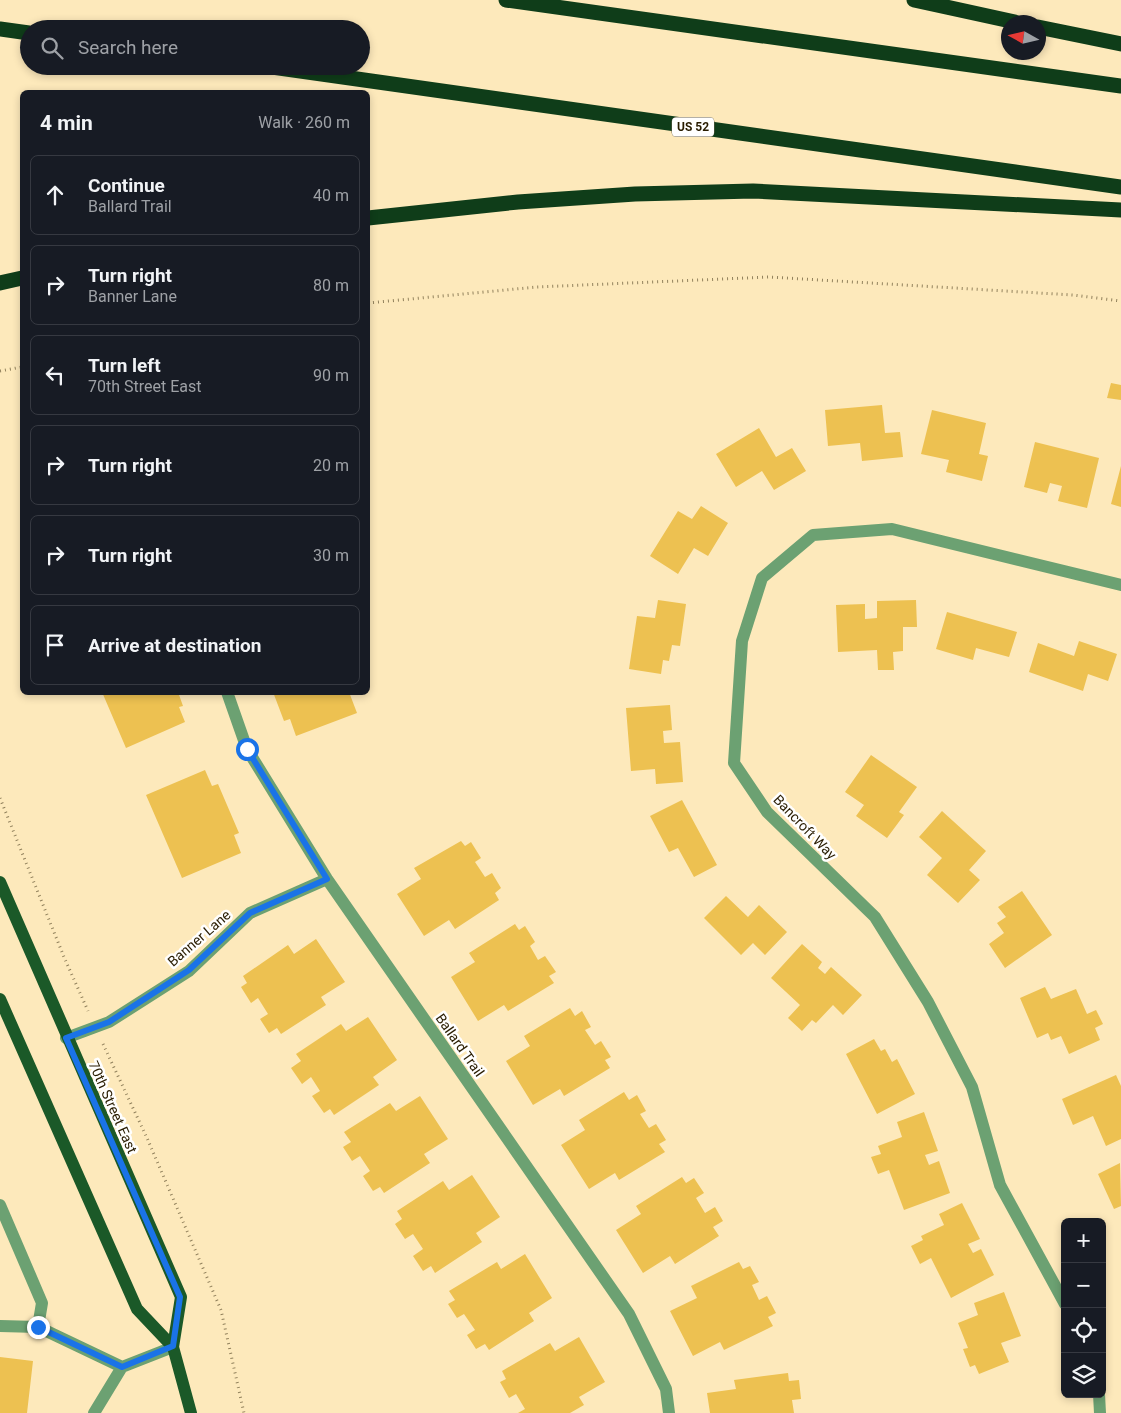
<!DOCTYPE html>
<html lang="en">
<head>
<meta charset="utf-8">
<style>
	:root { --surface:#171b24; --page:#242831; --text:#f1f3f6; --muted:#9ea1a6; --line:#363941 }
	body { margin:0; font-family:Roboto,sans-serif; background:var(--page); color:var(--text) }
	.controls { position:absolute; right:15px; bottom:15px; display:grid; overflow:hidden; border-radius:8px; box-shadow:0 2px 8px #0003 }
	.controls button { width:45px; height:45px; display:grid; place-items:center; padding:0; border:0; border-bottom:1px solid var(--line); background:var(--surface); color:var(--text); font:25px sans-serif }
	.compass { position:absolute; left:1001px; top:15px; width:45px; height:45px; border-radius:50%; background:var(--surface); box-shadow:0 2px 8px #0003; rotate:278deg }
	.stop { position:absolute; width:15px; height:15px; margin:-11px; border:4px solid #1a73e8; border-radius:50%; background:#fff }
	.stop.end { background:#1a73e8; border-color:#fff; box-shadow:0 1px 5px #0008 }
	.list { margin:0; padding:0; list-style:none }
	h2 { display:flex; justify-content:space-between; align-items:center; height:65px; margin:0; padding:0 20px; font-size:21px }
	h2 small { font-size:16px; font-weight:400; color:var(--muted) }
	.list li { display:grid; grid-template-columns:32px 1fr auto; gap:15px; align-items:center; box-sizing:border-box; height:80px; margin:0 10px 10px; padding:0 10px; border:1px solid var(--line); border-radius:8px }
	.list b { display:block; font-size:19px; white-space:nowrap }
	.list p { margin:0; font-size:16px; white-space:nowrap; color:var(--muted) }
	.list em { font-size:16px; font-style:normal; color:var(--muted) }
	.icon { flex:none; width:28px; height:28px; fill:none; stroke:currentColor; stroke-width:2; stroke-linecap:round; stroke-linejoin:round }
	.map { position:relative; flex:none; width:1121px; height:1413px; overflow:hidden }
	.search { position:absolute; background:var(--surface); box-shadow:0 2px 8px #0003; left:20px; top:20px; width:350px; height:55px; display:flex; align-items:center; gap:12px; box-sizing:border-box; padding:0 18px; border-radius:28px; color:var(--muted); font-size:19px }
	.panel { position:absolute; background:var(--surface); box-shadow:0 2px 8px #0003; left:20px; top:90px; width:350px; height:605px; border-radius:8px }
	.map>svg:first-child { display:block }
</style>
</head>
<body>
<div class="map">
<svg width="1121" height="1413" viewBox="0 0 1121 1413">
	<rect width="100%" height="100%" fill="#fde9bb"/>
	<path fill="#edc151" d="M1111,383L1121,385V400L1107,398Z
		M882,405L885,433L900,432L903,457L862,461L860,443L828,446L825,410Z
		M932,410L986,423L979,454L988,456L982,481L946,472L949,460L921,454Z
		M759,428L776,457L792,448L806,471L774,490L762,471L736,487L716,454Z
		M1035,442L1099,458L1087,508L1058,501L1062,486L1050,483L1047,493L1024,487Z
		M1121,466V507L1111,504Z
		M701,506L728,523L708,556L694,548L678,574L650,556L678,511L692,519Z
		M658,600L686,604L680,646L672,645L669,661L663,660L661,674L629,669L637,616L655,618Z
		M916,600L917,627H903V651L893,652L894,670H878L877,650L838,652L836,605L865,604V619L877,618V601Z
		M947,612L1017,632L1009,657L976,648L973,660L936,649Z
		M1079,641L1117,654L1108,681L1088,674L1083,691L1029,672L1038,643L1074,656Z
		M102,692H178L183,706L179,707L185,722L126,748Z
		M273,692H349L357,713L296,736L290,719L284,721Z
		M670,705L672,730L663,731L664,743L680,742L683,782L656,784L655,769L631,771L626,708Z
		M871,755L917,787L899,812L904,815L887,838L856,816L864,805L845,792Z
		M205,770L212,786L218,784L239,833L234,835L241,853L182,878L146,795Z
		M682,800L717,865L694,877L678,848L669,852L650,816Z
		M942,811L986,851L969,870L980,880L958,903L927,875L942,858L919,837Z
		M461,841L465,846L471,842L481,858L475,862L485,877L492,873L501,888L495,893L499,900L455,929L449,920L424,936L397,894L421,879L414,868Z
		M1022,891L1052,935L1005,968L989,944L1004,933L997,923L1006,917L998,907Z
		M726,896L748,917L759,905L787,932L765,955L753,943L741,955L704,918Z
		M515,924L519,930L525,926L535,942L530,946L538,960L545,956L556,972L549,976L554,983L508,1011L504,1005L478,1021L451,977L475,962L469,953Z
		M316,939L345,982L321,997L326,1005L281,1034L277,1028L269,1033L260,1019L268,1014L258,998L251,1003L241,987L247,983L243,976L288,945L294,954Z
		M802,944L822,962L818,968L825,974L831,967L862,995L843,1015L833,1005L816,1023L812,1020L802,1031L788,1018L800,1005L771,978Z
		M1045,987L1051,999L1076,989L1087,1014L1096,1010L1103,1024L1095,1028L1100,1040L1069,1054L1061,1036L1051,1040L1048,1033L1037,1038L1020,998Z
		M570,1008L575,1016L582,1011L591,1027L585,1030L595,1045L601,1041L611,1057L605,1060L610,1068L564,1096L560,1089L533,1105L506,1061L530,1046L524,1036Z
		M368,1017L397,1060L373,1077L379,1085L334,1115L330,1109L324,1113L312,1096L320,1091L311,1077L302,1084L291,1068L301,1061L296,1054L341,1024L346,1031Z
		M874,1039L881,1051L885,1049L892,1062L897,1059L915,1094L877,1114L846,1054Z
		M1116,1075L1121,1086V1139L1106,1146L1093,1116L1073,1125L1062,1099Z
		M624,1092L629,1100L637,1095L646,1111L640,1114L649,1128L656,1124L666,1140L659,1144L665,1152L619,1180L615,1173L589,1189L561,1145L585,1130L579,1120Z
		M420,1096L448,1139L424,1154L430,1163L384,1193L380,1187L373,1191L363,1176L370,1171L360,1156L352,1161L343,1147L351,1142L344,1132L390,1103L396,1111Z
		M924,1112L938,1151L925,1155L929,1165L939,1161L950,1193L904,1210L889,1170L878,1174L871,1157L881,1154L878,1146L902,1137L897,1122Z
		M1120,1163L1121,1206L1114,1209L1098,1174Z
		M472,1175L500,1217L476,1233L482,1242L435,1273L431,1266L423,1271L413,1256L423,1249L413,1234L405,1239L395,1224L402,1219L397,1211L443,1181L449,1190Z
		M682,1177L686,1183L694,1178L704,1193L696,1198L705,1213L715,1207L723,1221L713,1227L719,1236L675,1264L670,1256L643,1273L616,1230L641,1214L636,1206Z
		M962,1203L980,1239L968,1244L973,1253L981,1249L994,1275L951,1298L931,1258L920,1264L911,1246L923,1240L921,1236L944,1225L939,1214Z
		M525,1254L552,1298L529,1313L534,1321L489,1350L485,1344L476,1349L467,1335L475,1330L464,1314L457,1318L448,1304L455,1300L449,1291L497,1262L501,1269Z
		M739,1262L743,1269L750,1266L759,1282L752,1285L759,1300L767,1296L776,1313L768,1317L773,1326L724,1350L720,1342L693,1356L670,1311L697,1298L691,1286Z
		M1004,1292L1021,1336L1001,1343L1009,1362L979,1374L975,1365L970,1367L963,1349L968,1348L958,1323L978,1315L974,1303Z
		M579,1337L605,1382L579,1397L584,1405L570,1413H518L525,1409L516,1394L509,1398L500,1382L506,1379L502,1371L550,1343L555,1351Z
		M0,1357L33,1361L27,1413H0Z
		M788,1373L789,1381L799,1380L801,1399L792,1400L794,1413H710L707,1393L736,1389L734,1380Z"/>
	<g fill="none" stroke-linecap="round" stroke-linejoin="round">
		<path stroke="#91815c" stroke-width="3" stroke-dasharray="1 4" stroke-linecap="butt" d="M368,303L537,287L769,277L1073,295L1121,301
			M0,371L22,367
			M0,798L64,957L88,1011
			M103,1044L147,1138L221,1310L244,1413"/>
		<path stroke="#6ca172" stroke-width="12" d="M227,692L247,749L327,879L629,1314L666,1389L669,1413
			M66,1038L109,1022L189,971L250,913L327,879
			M0,1205L42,1303L38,1327
			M1065,1304L1000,1185L972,1087L928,1002L875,917L767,812L734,763L742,641L762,578L813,535L892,529L1121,585
			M0,1326L38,1327L122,1367
			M1099,1394L1100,1413
			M94,1413L122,1367L173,1347"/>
		<path stroke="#1b5928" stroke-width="12" d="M0,882L181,1297L173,1347L191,1413
			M0,999L137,1309L173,1347"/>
		<path stroke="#0f3d19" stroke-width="15" d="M506,0L1121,86
			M914,0L1015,22
			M1038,27L1121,44
			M0,29L29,33
			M265,66L1121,187
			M368,218L518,202L635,194L753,191L1121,210
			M0,283L22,278"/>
	</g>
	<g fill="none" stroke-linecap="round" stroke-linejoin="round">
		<path stroke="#1a73e8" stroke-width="6" d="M38,1327L122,1367L173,1346L180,1297L66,1038L109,1022L189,970L250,913L327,879L247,749"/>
	</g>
	<g text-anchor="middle" stroke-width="5" stroke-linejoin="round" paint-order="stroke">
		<rect fill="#fff" stroke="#69604c" stroke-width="1" x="672" y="117.5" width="42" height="19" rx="4"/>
		<g font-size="12" font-weight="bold" fill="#291c00">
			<text x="693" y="131">US 52</text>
		</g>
		<g font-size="14" fill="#291c00" stroke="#fff">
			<text transform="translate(805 827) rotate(46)" y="5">Bancroft Way</text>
			<text transform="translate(199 938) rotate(-41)" y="5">Banner Lane</text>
			<text transform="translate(460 1045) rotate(55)" y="5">Ballard Trail</text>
			<text transform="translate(113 1107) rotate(66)" y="5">70th Street East</text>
		</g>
	</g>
</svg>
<div class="controls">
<button>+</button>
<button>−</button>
<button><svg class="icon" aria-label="locate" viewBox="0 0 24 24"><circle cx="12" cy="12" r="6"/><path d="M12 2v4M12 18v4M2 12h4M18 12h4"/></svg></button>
<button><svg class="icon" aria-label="layers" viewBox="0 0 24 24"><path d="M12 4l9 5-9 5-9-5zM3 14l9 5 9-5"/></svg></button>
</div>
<svg class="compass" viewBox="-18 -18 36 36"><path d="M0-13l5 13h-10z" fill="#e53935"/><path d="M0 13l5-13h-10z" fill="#9ea1a6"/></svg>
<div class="stop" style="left:247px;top:749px"></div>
<div class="stop end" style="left:38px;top:1327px"></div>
<div class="search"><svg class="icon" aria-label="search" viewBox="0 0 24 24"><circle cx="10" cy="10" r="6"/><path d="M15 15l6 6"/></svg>Search here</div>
<section class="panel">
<h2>4 min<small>Walk · 260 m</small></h2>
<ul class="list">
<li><svg class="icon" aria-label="ahead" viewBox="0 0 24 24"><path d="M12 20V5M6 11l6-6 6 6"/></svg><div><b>Continue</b><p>Ballard Trail</p></div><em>40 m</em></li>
<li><svg class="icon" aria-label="right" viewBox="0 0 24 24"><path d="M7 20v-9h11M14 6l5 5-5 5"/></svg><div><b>Turn right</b><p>Banner Lane</p></div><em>80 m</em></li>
<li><svg class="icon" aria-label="left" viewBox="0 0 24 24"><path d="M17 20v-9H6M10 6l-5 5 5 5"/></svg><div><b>Turn left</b><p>70th Street East</p></div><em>90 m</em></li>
<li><svg class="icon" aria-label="right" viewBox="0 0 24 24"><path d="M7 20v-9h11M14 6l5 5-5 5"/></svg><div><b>Turn right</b></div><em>20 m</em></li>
<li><svg class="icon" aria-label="right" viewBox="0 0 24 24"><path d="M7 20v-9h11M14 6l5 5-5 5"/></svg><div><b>Turn right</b></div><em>30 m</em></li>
<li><svg class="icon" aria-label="arrive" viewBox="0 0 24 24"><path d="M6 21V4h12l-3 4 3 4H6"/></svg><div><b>Arrive at destination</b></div></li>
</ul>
</section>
</div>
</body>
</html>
